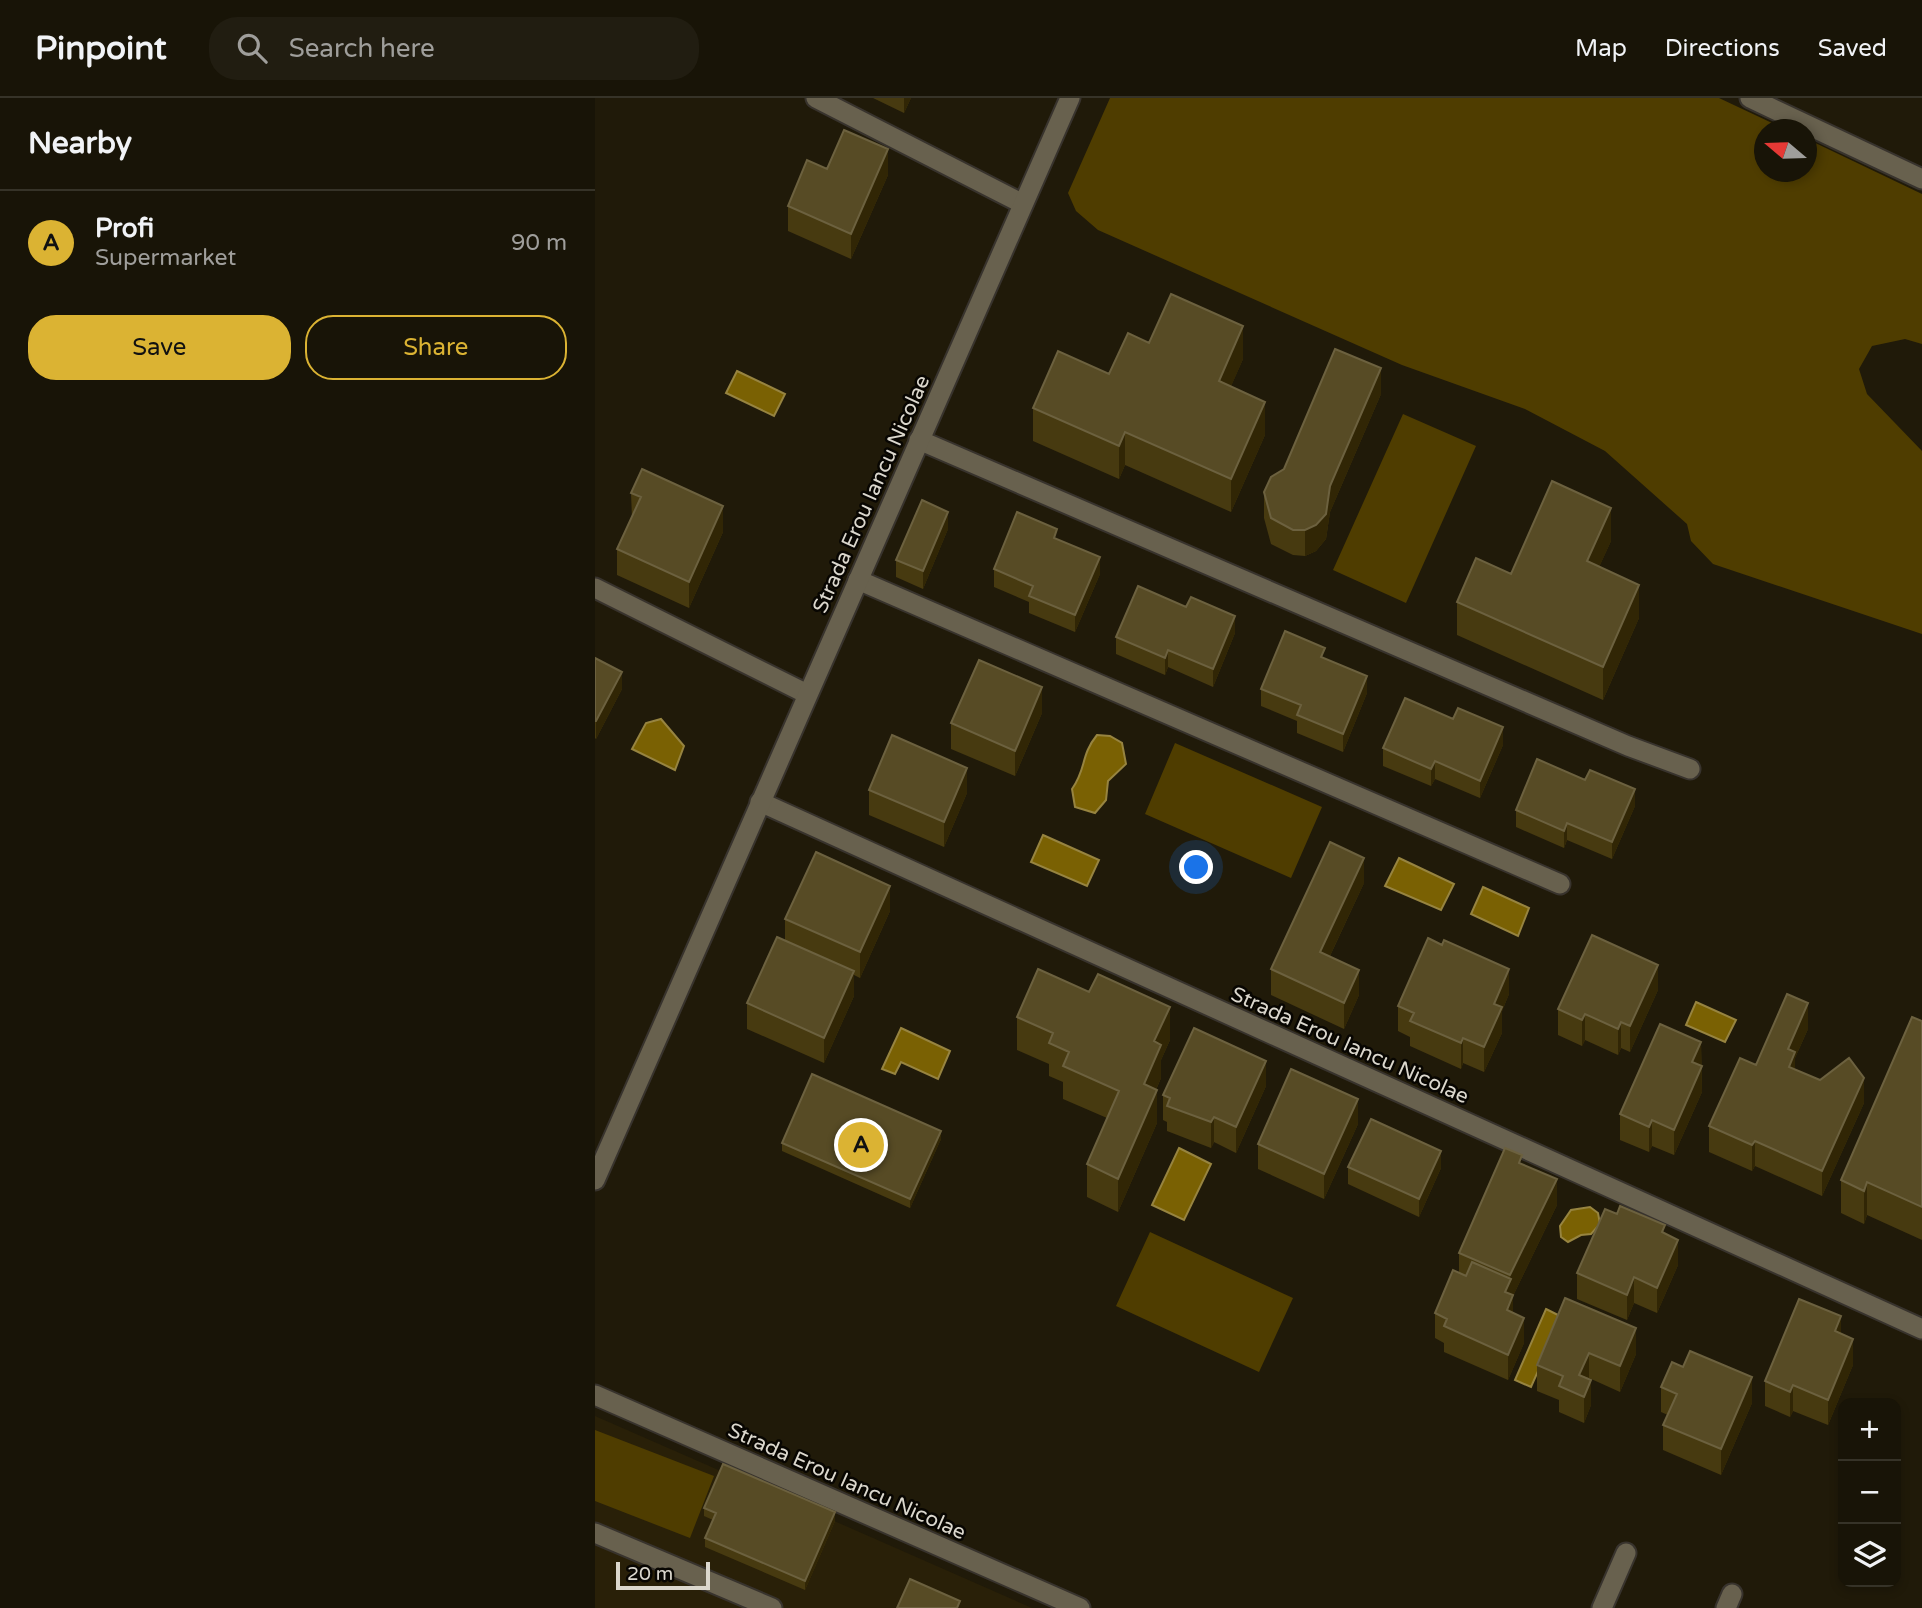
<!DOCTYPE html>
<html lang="en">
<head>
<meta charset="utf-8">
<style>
	:root { --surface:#181407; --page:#211d11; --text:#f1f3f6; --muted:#9f9e9b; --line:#363328; --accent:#dbb333 }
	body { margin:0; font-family:"Varela Round",sans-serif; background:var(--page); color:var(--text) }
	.controls { position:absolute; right:21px; bottom:21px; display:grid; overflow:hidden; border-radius:14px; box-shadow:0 4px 10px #0003 }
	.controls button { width:63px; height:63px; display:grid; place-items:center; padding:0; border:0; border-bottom:2px solid var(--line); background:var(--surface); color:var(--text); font:35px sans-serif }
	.compass { position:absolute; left:1159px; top:21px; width:63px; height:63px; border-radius:50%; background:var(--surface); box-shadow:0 4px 10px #0003; rotate:289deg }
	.scale { position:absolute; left:21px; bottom:18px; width:94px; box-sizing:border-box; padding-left:7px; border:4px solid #dbd7cd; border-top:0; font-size:19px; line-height:24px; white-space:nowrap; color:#dbd7cd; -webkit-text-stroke:5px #080602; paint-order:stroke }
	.you { position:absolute; left:602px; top:770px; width:24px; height:24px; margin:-18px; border:5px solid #fff; border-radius:50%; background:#1a73e8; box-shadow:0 0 0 10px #1a73e833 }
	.badge { display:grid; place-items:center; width:46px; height:46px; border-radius:50%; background:var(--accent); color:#111; font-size:23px; font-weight:700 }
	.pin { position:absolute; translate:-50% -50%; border:4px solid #fff; box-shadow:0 2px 7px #0006 }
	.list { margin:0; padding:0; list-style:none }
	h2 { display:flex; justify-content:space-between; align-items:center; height:91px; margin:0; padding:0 28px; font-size:30px }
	h2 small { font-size:23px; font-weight:400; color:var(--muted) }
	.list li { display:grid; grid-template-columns:46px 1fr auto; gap:21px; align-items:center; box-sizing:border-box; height:105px; padding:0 28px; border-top:2px solid var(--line) }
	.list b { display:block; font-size:26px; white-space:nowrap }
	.list p { margin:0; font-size:23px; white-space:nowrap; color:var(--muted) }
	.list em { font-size:23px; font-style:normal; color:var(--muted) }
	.actions { display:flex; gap:14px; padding:21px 28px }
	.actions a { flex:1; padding:16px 0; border:2px solid var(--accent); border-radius:28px; text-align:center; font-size:24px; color:var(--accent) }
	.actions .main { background:var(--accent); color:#111 }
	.icon { flex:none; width:38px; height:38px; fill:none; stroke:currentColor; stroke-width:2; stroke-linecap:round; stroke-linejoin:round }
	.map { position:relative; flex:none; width:1327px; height:1510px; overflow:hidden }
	header { display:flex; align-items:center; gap:42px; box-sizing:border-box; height:98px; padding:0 35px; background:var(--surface); border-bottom:2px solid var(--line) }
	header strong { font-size:33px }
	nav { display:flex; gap:38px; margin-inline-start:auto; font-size:24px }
	.search { width:490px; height:63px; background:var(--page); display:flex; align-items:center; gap:18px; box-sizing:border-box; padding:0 24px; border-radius:28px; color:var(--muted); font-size:26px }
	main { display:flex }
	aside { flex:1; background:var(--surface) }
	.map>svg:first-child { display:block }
</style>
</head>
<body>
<header>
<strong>Pinpoint</strong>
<div class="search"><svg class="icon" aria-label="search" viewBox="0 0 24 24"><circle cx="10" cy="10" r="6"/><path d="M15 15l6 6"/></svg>Search here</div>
<nav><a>Map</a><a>Directions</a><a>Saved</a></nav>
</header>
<main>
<aside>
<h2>Nearby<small></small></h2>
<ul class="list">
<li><span class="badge">A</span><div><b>Profi</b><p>Supermarket</p></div><em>90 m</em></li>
</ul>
<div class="actions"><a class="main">Save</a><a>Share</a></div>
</aside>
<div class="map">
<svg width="1327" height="1510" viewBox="0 0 1327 1510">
	<rect width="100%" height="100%" fill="#201a09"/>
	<path fill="#292008" d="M0,1318L128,1374L437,1510H0Z"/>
	<path fill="#4f3d00" d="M515,0H1124L1190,31L1170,32V74H1212V41L1327,96V246L1310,241L1277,248L1264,271L1272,296L1327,353V536L1118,466L1096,443L1092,426L1010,353L930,311L807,267L503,132L481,113L473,95Z
		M808,316L881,348L811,505L738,472Z
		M580,645L727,709L696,780L550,716Z
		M555,1134L698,1200L664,1274L521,1208Z
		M0,1332L119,1378L95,1440L0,1403Z"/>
	<path fill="#7a6103" stroke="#978440" stroke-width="2" d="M142,273L190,296L179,318L131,295Z
		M66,621L89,648L80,672L37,651L51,625Z
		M502,637L515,638L527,645L531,666L513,683L511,702L500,715L480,709L477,691C492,670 485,658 502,637Z
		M448,737L504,762L492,788L436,764Z
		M804,760L859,786L846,812L790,788Z
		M888,789L934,810L923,838L876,816Z
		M1101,904L1141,922L1130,944L1091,927Z
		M306,930L355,953L343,981L306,964L300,976L287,971Z
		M584,1050L616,1066L589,1122L557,1107Z
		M995,1109L1003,1115L1005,1126L996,1136L986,1137L973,1144L966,1139L965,1128L976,1112Z
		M951,1211L967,1219L936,1289L920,1282Z"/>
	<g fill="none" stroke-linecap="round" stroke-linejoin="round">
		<g stroke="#38332d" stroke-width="23">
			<path id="service" d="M221,0L428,106
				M0,1435L177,1510"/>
		</g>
		<g stroke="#38332d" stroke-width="23">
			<path id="minor" d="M1155,0L1327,81
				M324,342L1033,648L1095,671
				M263,482L965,786
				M0,490L212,596
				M165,704L1327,1231
				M0,1297L485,1510
				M1007,1510L1031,1455
				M1131,1510L1137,1496"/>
		</g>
		<g stroke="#38332d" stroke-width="23">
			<path id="tertiary" d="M0,1082L475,0"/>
		</g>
		<use href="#service" stroke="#68614e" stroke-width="19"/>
		<use href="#minor" stroke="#68614e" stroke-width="19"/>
		<use href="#tertiary" stroke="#68614e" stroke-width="19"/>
	</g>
	<path fill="#473a10" d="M278,0H316L309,15Z
		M232,71L293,77L256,161L193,133V108Z
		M554,245L648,261L636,288L670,337L636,414L530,367L524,381L438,343V310L514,276Z
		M786,296L735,414L731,441L721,453L710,458L698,457L676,446L669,420V394L689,371Z
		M36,395L128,434L94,510L22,477V451L37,420Z
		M353,431L328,491L301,479V462Z
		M462,441L505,476L480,534L434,515V504L399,489V471Z
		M1016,443L1004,469L1044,520L1008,602L862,537V504L916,476Z
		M640,535L618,589L573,569L570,577L521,556V539Z
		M0,560L27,591L1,641L0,640Z
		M730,560L772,595L748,654L702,635V623L666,608V591Z
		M447,615L420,678L356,651V625Z
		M908,647L885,700L840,681L836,688L788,668V650Z
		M274,692L372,695L349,749L274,717Z
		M1040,708L1017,761L972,742L969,750L921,729V712Z
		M769,785L735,858L764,897L749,931L676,897V871Z
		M295,813L265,880L259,877V898L229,965L152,931V905L190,842V821Z
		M1063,892L1035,954L1026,950L1023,957L990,942L987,948L963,937V911Z
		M914,896L907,913V935L889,974L868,965L866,971L815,948V939L803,933V908Z
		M422,919L575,942L566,962V980L561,992L562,1025L523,1114L492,1099V1066L512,1020L468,1001V984L454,978V966L422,952Z
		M1327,923V1142L1272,1117L1269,1126L1246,1115V1082Z
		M1213,931L1200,960V971L1269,1005L1227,1098L1160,1068L1157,1073L1114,1054V1028L1161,967Z
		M1106,944L1107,994L1079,1057L1057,1048L1054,1054L1025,1042V1016Z
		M671,988L641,1055L619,1044L616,1050L572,1033V1024L568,1022V997Z
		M763,1026L729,1101L663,1071V1046Z
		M346,1041L315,1110L187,1053V1045Z
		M927,1066L962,1107L918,1198V1215L929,1245L913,1282L849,1254V1245L840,1240V1215L864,1175V1155Z
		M753,1069L846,1070L824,1119L753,1086Z
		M1070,1136L1083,1167L1062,1215L1039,1205L1032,1222L982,1201V1175Z
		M970,1200L1041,1256L1025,1294L994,1280L996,1307L989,1325L964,1314V1302L942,1293V1267Z
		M1246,1236L1258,1267L1233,1327L1198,1313L1195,1319L1170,1308V1283Z
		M1066,1289L1157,1305L1126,1377L1068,1352V1327L1073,1317L1066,1314Z
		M109,1410L240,1423L210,1492L110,1449V1440L118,1422L109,1418Z"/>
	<path fill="#312605" d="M309,0H316L309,15Z
		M293,51V77L256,161V136Z
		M648,228V261L624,316V283Z
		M786,270V296L735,414L731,441L721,453L710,458V432L735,388Z
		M670,304V337L636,414V381Z
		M530,334V367L524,381V348Z
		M128,408V434L94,510V484Z
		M1016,410V443L992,496V463Z
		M353,414V431L328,491V473Z
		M505,459V476L480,534V517Z
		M1044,487V520L1008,602V569Z
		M640,518V535L618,589V571Z
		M573,552V569L570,577V560Z
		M27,574V591L1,641V623Z
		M772,578V595L748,654V636Z
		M447,589V615L420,678V653Z
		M908,629V647L885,700V683Z
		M840,663V681L836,688V671Z
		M372,670V695L349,749V724Z
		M1040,691V708L1017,761V744Z
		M972,725V742L969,750V733Z
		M769,760V785L725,879V854Z
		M295,788V813L265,880V854Z
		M1063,867V892L1035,954V928Z
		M914,871V896L907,913V935L889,974V949L899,906Z
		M764,872V897L749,931V905Z
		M259,873V898L229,965V940Z
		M1213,905V931L1200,960V980L1194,994L1193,951Z
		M575,909V942L566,962V980L549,1019V986L559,943Z
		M990,916V942L987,948V922Z
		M1026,924V950L1023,957V931Z
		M868,940V965L866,971V945Z
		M1106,944L1107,994L1079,1057V1032L1097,964Z
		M671,963V988L641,1055V1029Z
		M1269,980V1005L1227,1098V1073Z
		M562,992V1025L523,1114V1081Z
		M763,1001V1026L729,1101V1076Z
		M619,1019V1044L616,1050V1024Z
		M1057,1022V1048L1054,1054V1029Z
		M346,1033V1041L315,1110V1101Z
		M1160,1043V1068L1157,1073V1047Z
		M846,1053V1070L824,1119V1101Z
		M962,1081V1107L918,1198V1223L912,1237L910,1194L915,1182V1177Z
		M1272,1084V1117L1269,1126V1093Z
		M1083,1142V1167L1062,1215V1190Z
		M1039,1179V1205L1032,1222V1197Z
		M1246,1218V1243L1240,1233Z
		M929,1220V1245L913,1282V1257Z
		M1041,1230V1256L1025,1294V1268Z
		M1258,1241V1267L1233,1327V1302Z
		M994,1255V1280L984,1277Z
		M1157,1279V1305L1126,1377V1351Z
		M996,1282V1307L989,1325V1299Z
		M1198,1287V1313L1195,1319V1294Z
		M240,1414V1423L210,1492V1483Z"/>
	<path fill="#574b25" stroke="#6c613f" stroke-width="2" d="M249,32L293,51L256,136L193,108L212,62L232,71Z
		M576,196L648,228L624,283L670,304L636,381L530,334L524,348L438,310L463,253L514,276L533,235L554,245Z
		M740,251L786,270L735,388L731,416L721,427L710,432H698L676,420L669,394L676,379L689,371Z
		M47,371L128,408L94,484L22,451L46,399L36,395Z
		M957,383L1016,410L992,463L1044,487L1008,569L862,504L881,460L916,476Z
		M327,402L353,414L328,473L301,462Z
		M422,414L462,431L459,440L505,459L480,517L434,498L438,488L399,471Z
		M543,488L591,509L596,499L640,518L618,571L573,552L570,560L521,539Z
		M690,533L730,550L726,559L772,578L748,636L702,617L706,607L666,591Z
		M0,560L27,574L1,623H0Z
		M384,562L447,589L420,653L356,625Z
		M810,600L858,621L863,610L908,629L885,683L840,663L836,671L788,650Z
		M297,637L372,670L349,724L274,692Z
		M942,661L990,682L995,672L1040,691L1017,744L972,725L969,733L921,712Z
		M735,744L769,760L725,854L764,872L749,905L676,871Z
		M221,754L295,788L265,854L190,821Z
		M997,837L1063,867L1035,928L1026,924L1023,931L990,916L987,922L963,911Z
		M182,839L259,873L229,940L152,905Z
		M833,840L847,847L849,842L914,871L899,906L907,909L889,949L868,940L866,945L815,923L819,915L803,908Z
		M443,871L494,894L503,876L575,909L559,943L566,947L549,986L562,992L523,1081L492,1066L524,993L468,968L474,954L454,945L458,935L422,919Z
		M1192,896L1213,905L1193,951L1200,954L1194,969L1225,982L1254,960L1269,980L1227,1073L1160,1043L1157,1047L1114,1028L1145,960L1161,967Z
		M1317,919L1327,923V1109L1272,1084L1269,1093L1246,1082Z
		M1065,926L1106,944L1097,964L1107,968L1079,1032L1057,1022L1054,1029L1025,1016Z
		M599,930L671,963L641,1029L619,1019L616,1024L572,1008L575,1000L568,997Z
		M696,971L763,1001L729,1076L663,1046Z
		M217,976L346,1033L315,1101L187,1045Z
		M776,1021L846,1053L824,1101L753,1069Z
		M910,1050L927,1057L924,1065L962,1081L915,1177L864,1155Z
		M1025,1108L1070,1127L1067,1134L1083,1142L1062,1190L1039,1179L1032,1197L982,1175L1010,1111L1022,1116Z
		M877,1164L916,1181L910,1194L918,1197L912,1212L929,1220L913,1257L849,1228L852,1221L840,1215L858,1172L871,1178Z
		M970,1200L1041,1230L1025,1268L994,1255L984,1277L996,1282L989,1299L964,1288L968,1278L942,1267Z
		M1204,1201L1246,1218L1240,1233L1258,1241L1233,1302L1198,1287L1195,1294L1170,1283Z
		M1095,1253L1157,1279L1126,1351L1068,1327L1082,1296L1066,1289L1077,1264L1088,1269Z
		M128,1366L240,1414L210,1483L110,1440L121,1415L109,1410Z
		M315,1481L365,1503L362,1510H302Z"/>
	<g text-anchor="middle" stroke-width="5" stroke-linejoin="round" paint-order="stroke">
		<g font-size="21" fill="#dbd7cd" stroke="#080602">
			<text transform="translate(276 396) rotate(-66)" y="7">Strada Erou Iancu Nicolae</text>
			<text transform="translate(755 947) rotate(24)" y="7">Strada Erou Iancu Nicolae</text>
			<text transform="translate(252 1383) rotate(24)" y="7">Strada Erou Iancu Nicolae</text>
		</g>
	</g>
</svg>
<div class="controls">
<button>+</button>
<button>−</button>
<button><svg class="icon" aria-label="layers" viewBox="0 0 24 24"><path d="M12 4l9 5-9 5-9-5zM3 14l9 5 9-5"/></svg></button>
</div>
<svg class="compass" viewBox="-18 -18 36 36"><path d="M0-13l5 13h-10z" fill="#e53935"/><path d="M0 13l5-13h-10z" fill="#9f9e9b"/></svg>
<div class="scale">20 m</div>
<div class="you"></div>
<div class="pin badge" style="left:266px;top:1047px">A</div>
</div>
</main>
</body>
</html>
